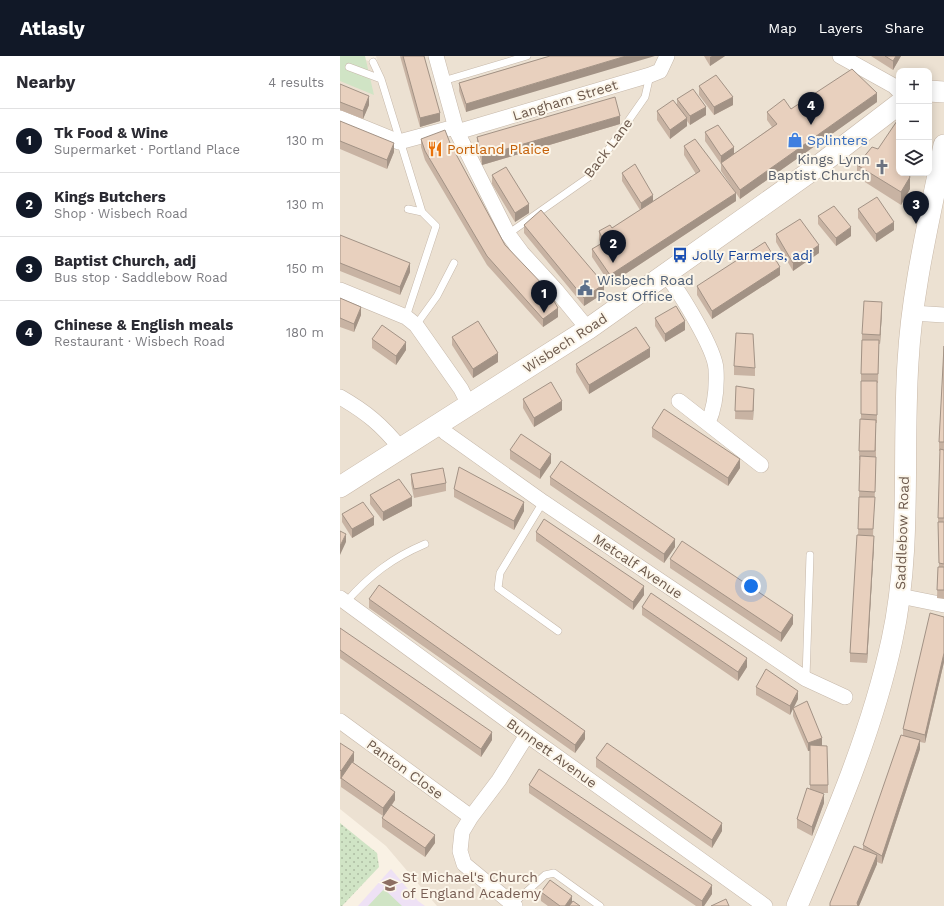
<!DOCTYPE html>
<html lang="en">
<head>
<meta charset="utf-8">
<style>
	:root { --surface:#fff; --page:#f7f7f7; --text:#2b2b33; --muted:#7c7c81; --line:#e1e1e2; --accent:#111827 }
	body { margin:0; font-family:"Work Sans",sans-serif; background:var(--page); color:var(--text) }
	.controls { position:absolute; right:12px; top:12px; display:grid; overflow:hidden; border-radius:8px; box-shadow:0 2px 10px #0003 }
	.controls button { width:36px; height:36px; display:grid; place-items:center; padding:0; border:0; border-bottom:1px solid var(--line); background:var(--surface); color:var(--text); font:20px sans-serif }
	.you { position:absolute; left:411px; top:530px; width:14px; height:14px; margin:-10px; border:3px solid #fff; border-radius:50%; background:#1a73e8; box-shadow:0 0 0 6px #1a73e833 }
	.badge { display:grid; place-items:center; width:26px; height:26px; border-radius:50%; background:var(--accent); color:#fff; font-size:13px; font-weight:700 }
	.pin { position:absolute; translate:-50% -33px; filter:drop-shadow(0 1px 2px #0008) }
	.pin::after { content:''; position:absolute; top:21px; width:14px; height:12px; background:inherit; clip-path:polygon(0 0,100% 0,50% 100%) }
	.list { margin:0; padding:0; list-style:none }
	h2 { display:flex; justify-content:space-between; align-items:center; height:52px; margin:0; padding:0 16px; font-size:17px }
	h2 small { font-size:13px; font-weight:400; color:var(--muted) }
	.list li { display:grid; grid-template-columns:26px 1fr auto; gap:12px; align-items:center; box-sizing:border-box; height:64px; padding:0 16px; border-top:1px solid var(--line) }
	.list b { display:block; font-size:15px; white-space:nowrap }
	.list p { margin:0; font-size:13px; white-space:nowrap; color:var(--muted) }
	.list em { font-size:13px; font-style:normal; color:var(--muted) }
	.icon { flex:none; width:22px; height:22px; fill:none; stroke:currentColor; stroke-width:2; stroke-linecap:round; stroke-linejoin:round }
	.map { position:relative; flex:none; width:604px; height:850px; overflow:hidden }
	header { display:flex; align-items:center; gap:24px; box-sizing:border-box; height:56px; padding:0 20px; background:var(--accent); color:#fff }
	header strong { font-size:19px }
	nav { display:flex; gap:22px; margin-inline-start:auto; font-size:14px }
	main { display:flex }
	aside { flex:1; background:var(--surface) }
	.map>svg:first-child { display:block }
</style>
</head>
<body>
<header>
<strong>Atlasly</strong>
<nav><a>Map</a><a>Layers</a><a>Share</a></nav>
</header>
<main>
<aside>
<h2>Nearby<small>4 results</small></h2>
<ul class="list">
<li><span class="badge">1</span><div><b>Tk Food &amp; Wine</b><p>Supermarket · Portland Place</p></div><em>130 m</em></li>
<li><span class="badge">2</span><div><b>Kings Butchers</b><p>Shop · Wisbech Road</p></div><em>130 m</em></li>
<li><span class="badge">3</span><div><b>Baptist Church, adj</b><p>Bus stop · Saddlebow Road</p></div><em>150 m</em></li>
<li><span class="badge">4</span><div><b>Chinese &amp; English meals</b><p>Restaurant · Wisbech Road</p></div><em>180 m</em></li>
</ul>
</aside>
<div class="map">
<svg width="604" height="850" viewBox="0 0 604 850">
	<defs>
		<pattern id="park-dots" width="8" height="8" patternUnits="userSpaceOnUse"><rect width="8" height="8" fill="#d0e4c5"/><path d="M2 2h.1M6 6h.1" fill="none" stroke="#adbca2" stroke-width="1.8" stroke-linecap="round"/></pattern>
	</defs>
	<rect width="100%" height="100%" fill="#f9f1e4"/>
	<path fill="#ece1d2" fill-rule="evenodd" d="M0,0H13L38,8L36,0H604V850H97L46,790L0,753ZM559,15H589V117H559Z"/>
	<path fill="#eee1f5" d="M51,813L78,845L85,850H18Z"/>
	<path fill="url(#park-dots)" d="M0,767L37,797L39,811L2,850H0Z"/>
	<path fill="#d0e4c5" d="M0,0H25L34,39L0,25Z
		M44,833L62,850H28Z"/>
	<g fill="none" stroke-linecap="round" stroke-linejoin="round">
		<g stroke="#c6b8aa" stroke-width="8">
			<path id="lane" d="M9,11L41,23L33,6
				M41,23L82,156
				M103,25L187,0
				M168,178L249,121L305,41L310,19
				M66,261L96,170L82,156L68,153
				M76,269L97,240L114,207
				M203,446L160,517L158,532L218,575
				M6,546C30,519 52,502 85,488
				M466,622L470,499
				M173,848L205,819L214,817L260,850"/>
		</g>
		<g stroke="#c6b8aa" stroke-width="16">
			<path id="street" d="M96,0L117,76L168,178L182,197L216,234L248,273
				M500,0L554,30L559,35
				M0,62L59,86L115,71
				M117,76L310,19L320,15L327,0
				M326,219C340,236 375,293 376,313C377,331 375,351 368,367
				M0,234L66,261L76,269L121,333L129,349
				M572,257L604,259
				M0,341C26,356 42,369 61,393
				M339,345L421,409
				M98,369L106,377L203,446L466,623L505,641
				M560,540L604,549
				M0,542L187,679L425,850
				M0,665L131,761
				M175,850L124,808L120,795L122,776L131,761L159,724L187,679"/>
		</g>
		<g stroke="#c8b8a8" stroke-width="22">
			<path id="secondary" d="M589,35L604,36
				M0,431L248,273L474,113L559,48
				M457,850C494,764 532,676 552,584C572,493 562,398 568,306C572,232 590,161 604,89"/>
		</g>
		<use href="#lane" stroke="#fff" stroke-width="7"/>
		<use href="#street" stroke="#fff" stroke-width="15"/>
		<use href="#secondary" stroke="#fff" stroke-width="21"/>
	</g>
	<path fill="#c8b3a3" d="M60,0H84L100,65L80,71Z
		M210,0L126,56L119,35V27Z
		M364,0H385L370,10Z
		M531,0H561L553,14Z
		M0,28L29,49L23,63L0,54Z
		M359,30L393,49L374,59L359,39Z
		M337,43L366,59L350,69L347,65V70L330,83L317,64V55L337,49Z
		M537,46L400,143L381,115V108L365,85V76L394,98L432,71L427,64V56L451,53Z
		M0,65L54,96L47,113L0,93Z
		M280,68L142,109L137,89V81Z
		M81,83L110,87L165,189L218,261L203,271L147,209L85,104L81,91Z
		M344,90L396,145L270,228L252,201V193L261,188L259,184V175L272,172L300,154L282,125V117L313,145L356,118L344,99Z
		M517,109L569,120L570,133L561,149L517,121Z
		M152,119L189,157L175,166L152,128Z
		M518,153L554,174L536,186L518,162Z
		M478,160L511,180L496,190L478,168Z
		M184,169L264,237L244,250L184,177Z
		M436,178L479,197L453,215L436,186Z
		M0,179L70,216L60,239L0,215Z
		M440,219L372,263L357,239V230Z
		M0,242L21,259L14,276L0,271Z
		M542,255L540,288H539L538,327H537V367H536V410L533,480L534,489L527,607L510,606V597L518,479L519,441L520,404H519V395L521,363V318L522,278Z
		M315,262L345,274L325,286L315,270Z
		M112,281L158,306L133,322L112,289Z
		M32,283L66,294L56,309L32,292Z
		M604,290V543L597,542L598,511H599L598,462L600,395H599V386Z
		M310,301L249,338L236,316V308Z
		M394,310L415,312V320L394,319Z
		M396,330L414,342L413,364L395,363Z
		M183,343L222,354L194,371L183,352Z
		M312,372L400,412L388,430L312,381Z
		M170,394L211,407L200,423L170,403Z
		M71,418L106,427V435L74,442L71,427Z
		M210,421L335,491L324,507L210,429Z
		M114,433L184,455L174,474L114,441Z
		M30,439L72,450L43,465L30,448Z
		M2,458L34,469L12,482L2,466Z
		M196,476L304,539L293,554L196,485Z
		M330,503L453,568L441,586L330,512Z
		M29,543L245,683L235,697L29,552Z
		M302,551L407,611L398,625L302,559Z
		M604,561V606L585,687L580,686V693L542,808L537,806V808L519,850H490V847L523,793V789L563,679V673Z
		M0,572L152,684L141,701L0,602Z
		M416,631L458,643L454,651L482,690L488,729V737H482L484,747L472,780L457,772V763L470,733V695H468L453,660V652L450,659L416,639Z
		M0,687L14,705L13,706L55,744L52,749L95,787L85,801L42,771V762L43,760L1,731V723H0Z
		M256,702L382,775L372,792L256,711Z
		M189,729L372,838L364,850H356L189,737Z
		M201,836L232,846L240,850H208L201,845Z"/>
	<path fill="#a29285" d="M286,0H315L126,56V48Z
		M372,0H385L370,10V1Z
		M556,0H561L553,14V5Z
		M537,37V46L400,143V134Z
		M29,40V49L23,63V55Z
		M393,41V49L374,59V51Z
		M366,51V59L350,69V60Z
		M100,57V65L80,71V62Z
		M280,60V68L142,109V100Z
		M347,62V70L330,83V74Z
		M54,87V96L47,113V104Z
		M394,91V100L381,107V100Z
		M570,121V133L561,149V136Z
		M396,137V145L270,228V219Z
		M313,139V147L301,156V147Z
		M189,148V157L175,166V157Z
		M554,166V174L536,186V178Z
		M511,171V180L496,190V182Z
		M479,189V197L453,215V207Z
		M70,207V216L60,239V231Z
		M440,211V219L372,263V255Z
		M264,228V237L244,250V242Z
		M542,246V255L540,288V279Z
		M21,251V259L14,276V268Z
		M218,252V261L203,271V263Z
		M345,265V274L325,286V278Z
		M66,286V294L56,309V300Z
		M310,292V301L249,338V329Z
		M158,297V306L133,322V313Z
		M414,333V342L413,364V355Z
		M222,345V354L194,371V362Z
		M211,398V407L200,423V414Z
		M400,403V412L388,430V422Z
		M72,441V450L43,465V456Z
		M184,446V455L174,474V465Z
		M34,461V469L12,482V473Z
		M6,478V486L0,499V490Z
		M534,480V489L527,607V598Z
		M335,483V491L324,507V498Z
		M304,530V539L293,554V546Z
		M453,559V568L441,586V577Z
		M604,597V606L585,687V679Z
		M407,602V611L398,625V616Z
		M458,635V643L450,659V650Z
		M245,675V683L235,697V689Z
		M152,676V684L141,701V693Z
		M482,682V690L468,695V687Z
		M580,684V693L542,808V800Z
		M14,696V705L1,723V715Z
		M55,736V744L43,761V752Z
		M484,738V747L472,780V771Z
		M382,767V775L372,792V784Z
		M95,779V787L85,801V792Z
		M537,799V808L519,850H517V847Z
		M372,829V838L364,850H362V845Z
		M232,840V848L231,850H225Z"/>
	<path fill="#e8d0be" stroke="#a29285" d="M63,0H84L100,57L80,62Z
		M210,0H286L126,48L119,27Z
		M545,0H556L553,5Z
		M512,13L537,37L400,134L381,107L437,68L427,56L444,43L451,53Z
		M376,19L393,41L374,51L359,30Z
		M0,28L29,40L23,55L0,46Z
		M353,33L366,51L350,60L337,43Z
		M275,41L280,60L142,100L137,81Z
		M333,44L347,62L330,74L317,55Z
		M559,62V117H568L570,121L561,136L517,109L532,91L538,93Z
		M0,65L54,87L47,104L0,85Z
		M378,69L394,91L381,100L365,76Z
		M105,74L110,87L165,189L207,233L218,252L203,263L147,200L85,95L81,83Z
		M355,83L396,137L270,219L252,193L264,186L259,175L270,169L272,172L360,115L344,90Z
		M295,108L313,139L301,147L282,117Z
		M166,111L189,148L175,157L152,119Z
		M537,141L554,166L536,178L518,153Z
		M494,150L511,171L496,182L478,160Z
		M201,154L264,228L244,242L184,169Z
		M460,163L479,189L453,207L436,178Z
		M0,179L70,207L60,231L0,207Z
		M425,186L440,211L372,255L357,230Z
		M0,242L21,251L14,268L0,262Z
		M524,245L542,246L540,279L522,278Z
		M336,250L345,265L325,278L315,262Z
		M138,265L158,297L133,313L112,281Z
		M42,269L66,286L56,300L32,283Z
		M296,271L310,292L249,329L236,308Z
		M396,277L413,278L415,312L394,310Z
		M522,284H539L538,318H521Z
		M604,290V386H599Z
		M521,325H537V359L521,358Z
		M211,326L222,345L194,362L183,343Z
		M396,330L414,333L413,355H395Z
		M324,353L400,403L388,422L312,372Z
		M520,363L536,364L535,395H519Z
		M181,378L211,398L200,414L170,394Z
		M600,393L604,394V462H598Z
		M520,400L536,401L535,436L519,435Z
		M221,405L335,483L324,498L210,421Z
		M119,411L184,446L174,465L114,433Z
		M103,412L106,427L74,433L71,418Z
		M59,423L72,441L43,456L30,439Z
		M519,441H535L533,473H518Z
		M23,446L34,461L12,473L2,458Z
		M204,463L304,530L293,546L196,476Z
		M598,466H604V508L599,507Z
		M0,475L6,478L0,490Z
		M517,479L534,480L527,598L510,597Z
		M342,485L453,559L441,577L330,503Z
		M598,511H604V534H597Z
		M39,529L245,675L235,689L29,543Z
		M311,537L407,602L398,616L302,551Z
		M590,557L604,561V597L585,679L563,673Z
		M0,572L152,676L141,693L0,594Z
		M426,613L458,635L450,650L416,631Z
		M467,645L482,682L468,687L453,652Z
		M561,679L580,684L542,800L523,789Z
		M0,687L14,696L1,715L0,714Z
		M267,687L382,767L372,784L256,702Z
		M470,689L487,690L488,729H470Z
		M12,706L55,736L43,752L1,722Z
		M199,713L372,829L362,845L189,729Z
		M467,732L484,738L472,771L457,763Z
		M51,749L95,779L85,792L42,762Z
		M514,790L537,799L517,847L518,850H490V847Z
		M210,824L232,840L225,850H220L201,836Z
		M386,843L389,850H371Z
		M233,845L240,850H229Z"/>
	<defs>
		<g id="shop-bare" transform="scale(1.2)"><path d="M-5-2.5h2.3a2.7 3.5 0 0 1 5.4 0H5L5.5 6h-11ZM-1.5-2.5h3a1.5 2.3 0 0 0-3 0Z" fill="#3f7fe0" stroke="#fcf6ea" stroke-width="2.5" paint-order="stroke"/></g>
		<g id="restaurant-bare" transform="scale(1.2)"><path d="M-5-6h1v4h1v-4h1v4h1v-4h1v5L-1.5 .5V6h-2V.5L-5-1ZM5-6V6H3V1.5H1.5Q1.5-4 5-6Z" fill="#e8710a" stroke="#fcf6ea" stroke-width="2.5" paint-order="stroke"/></g>
		<g id="church-bare" transform="scale(1.2)"><path d="M-1.2-6h2.4v3.5h3.3v2.4h-3.3V6h-2.4V-.1h-3.3v-2.4h3.3Z" fill="#6b7280" stroke="#fcf6ea" stroke-width="2.5" paint-order="stroke"/></g>
		<g id="bus-bare" transform="scale(1.2)"><path d="M-5-6H5V4H4V6H2V4H-2V6H-4V4H-5ZM-3.5-4V0h7V-4ZM-3.5 1.2v1.5H-2V1.2ZM2 1.2v1.5H3.5V1.2Z" fill="#1a4fb4" stroke="#fcf6ea" stroke-width="2.5" paint-order="stroke"/></g>
		<g id="civic-bare" transform="scale(1.2)"><path d="M-.6-6.5H3V-4.5H.6V-3L4-1V1h2V6H-6V1h2V-1L-.6-3ZM-1.2 2.5V6h2.4V2.5Z" fill="#5c6f8a" stroke="#fcf6ea" stroke-width="2.5" paint-order="stroke"/></g>
		<g id="school-bare" transform="scale(1.2)"><path d="M0-5L7-2L0 1L-7-2ZM-4 1L0 2.5L4 1V4Q0 6-4 4Z" fill="#8d6e63" stroke="#fcf6ea" stroke-width="2.5" paint-order="stroke"/></g>
	</defs>
	<g fill-rule="evenodd">
		<use href="#shop-bare" x="455" y="84"/>
		<use href="#restaurant-bare" x="95" y="93"/>
		<use href="#church-bare" x="542" y="111"/>
		<use href="#bus-bare" x="340" y="199"/>
		<use href="#civic-bare" x="245" y="232"/>
		<use href="#school-bare" x="50" y="829"/>
	</g>
	<g text-anchor="middle" stroke-width="4" stroke-linejoin="round" paint-order="stroke">
		<g font-size="14" fill="#6d5a4d" stroke="#fcf6ea">
			<text transform="translate(225 44) rotate(-17)" y="5">Langham Street</text>
			<text transform="translate(268 92) rotate(-53)" y="5">Back Lane</text>
			<text transform="translate(225 287) rotate(-33)" y="5">Wisbech Road</text>
			<text transform="translate(562 477) rotate(-88)" y="5">Saddlebow Road</text>
			<text transform="translate(298 510) rotate(34)" y="5">Metcalf Avenue</text>
			<text transform="translate(212 697) rotate(36)" y="5">Bunnett Avenue</text>
			<text transform="translate(65 713) rotate(36)" y="5">Panton Close</text>
		</g>
		<g font-size="14" fill="#366cbe" stroke="#fcf6ea" text-anchor="start">
			<text x="467" y="89">Splinters</text>
		</g>
		<g font-size="14" fill="#c56008" stroke="#fcf6ea" text-anchor="start">
			<text x="107" y="98">Portland Plaice</text>
		</g>
		<g font-size="14" fill="#5b616d" stroke="#fcf6ea" text-anchor="end">
			<text x="530" y="108">Kings Lynn<tspan x="530" dy="16">Baptist Church</tspan></text>
		</g>
		<g font-size="14" fill="#164399" stroke="#fcf6ea" text-anchor="start">
			<text x="352" y="204">Jolly Farmers, adj</text>
		</g>
		<g font-size="14" fill="#4e5e75" stroke="#fcf6ea" text-anchor="start">
			<text x="257" y="229">Wisbech Road<tspan x="257" dy="16">Post Office</tspan></text>
		</g>
		<g font-size="14" fill="#785e54" stroke="#fcf6ea" text-anchor="start">
			<text x="62" y="826">St Michael's Church<tspan x="62" dy="16">of England Academy</tspan></text>
		</g>
	</g>
</svg>
<div class="controls">
<button>+</button>
<button>−</button>
<button><svg class="icon" aria-label="layers" viewBox="0 0 24 24"><path d="M12 4l9 5-9 5-9-5zM3 14l9 5 9-5"/></svg></button>
</div>
<div class="you"></div>
<div class="pin badge" style="left:204px;top:257px">1</div>
<div class="pin badge" style="left:273px;top:207px">2</div>
<div class="pin badge" style="left:576px;top:168px">3</div>
<div class="pin badge" style="left:471px;top:69px">4</div>
</div>
</main>
</body>
</html>
